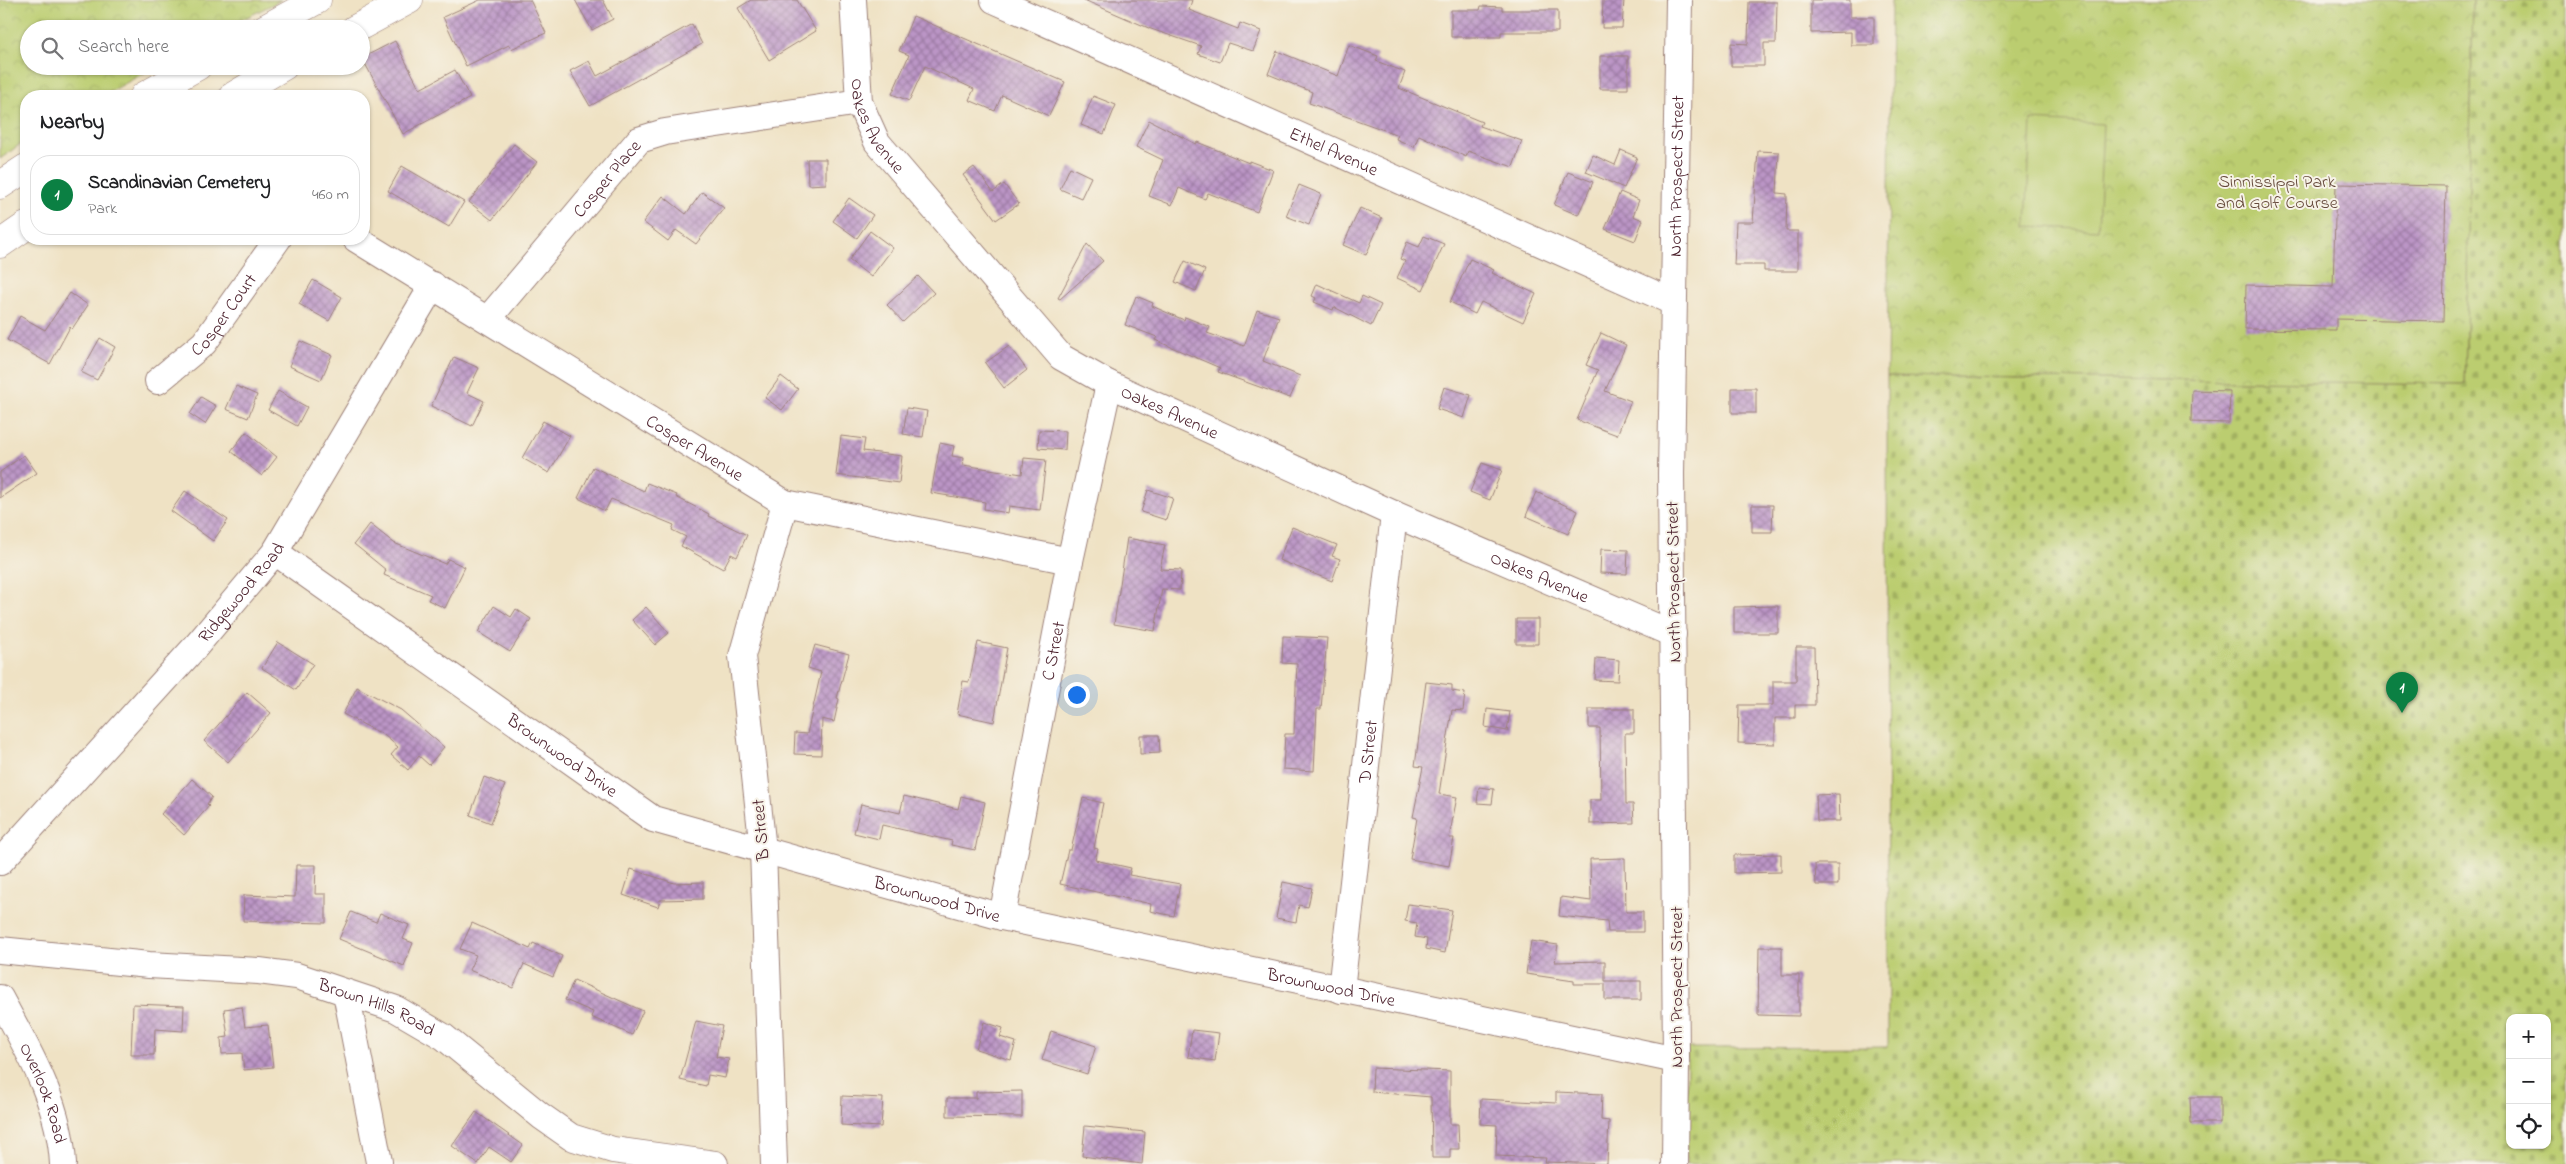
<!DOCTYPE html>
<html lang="en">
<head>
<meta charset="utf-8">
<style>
	:root { --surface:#fff; --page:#f6f6f6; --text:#202124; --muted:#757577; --line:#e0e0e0; --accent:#0b8043 }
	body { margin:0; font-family:"Indie Flower",sans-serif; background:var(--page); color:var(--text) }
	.controls { position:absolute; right:15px; bottom:15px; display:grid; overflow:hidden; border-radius:10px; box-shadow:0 1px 4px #0004 }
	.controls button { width:45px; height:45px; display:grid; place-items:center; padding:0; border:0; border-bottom:1px solid var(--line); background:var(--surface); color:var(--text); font:25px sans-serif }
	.you { position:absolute; left:1076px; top:694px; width:18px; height:18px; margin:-12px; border:4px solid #fff; border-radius:50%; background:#1a73e8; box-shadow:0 0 0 8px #1a73e833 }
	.badge { display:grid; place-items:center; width:32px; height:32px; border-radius:50%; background:var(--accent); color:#fff; font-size:16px; font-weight:700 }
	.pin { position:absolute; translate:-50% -41px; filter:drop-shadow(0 1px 2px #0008) }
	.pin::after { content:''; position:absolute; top:26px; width:18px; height:15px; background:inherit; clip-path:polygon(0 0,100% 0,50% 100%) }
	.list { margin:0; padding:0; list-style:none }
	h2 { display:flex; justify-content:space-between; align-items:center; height:65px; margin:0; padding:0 20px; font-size:21px }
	h2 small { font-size:16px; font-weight:400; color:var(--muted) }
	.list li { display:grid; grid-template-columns:32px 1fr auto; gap:15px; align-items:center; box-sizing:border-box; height:80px; margin:0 10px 10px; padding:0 10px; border:1px solid var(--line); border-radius:20px }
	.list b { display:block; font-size:19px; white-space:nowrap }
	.list p { margin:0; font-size:16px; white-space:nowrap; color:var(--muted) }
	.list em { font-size:16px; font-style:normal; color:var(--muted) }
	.icon { flex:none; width:28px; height:28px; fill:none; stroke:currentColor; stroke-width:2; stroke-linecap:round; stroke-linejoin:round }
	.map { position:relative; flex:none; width:2566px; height:1164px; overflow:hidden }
	.search { position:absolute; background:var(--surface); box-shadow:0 1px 4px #0004; left:20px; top:20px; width:350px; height:55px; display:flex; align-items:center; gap:12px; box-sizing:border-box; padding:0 18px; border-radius:28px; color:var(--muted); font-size:19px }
	.panel { position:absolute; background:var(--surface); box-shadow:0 1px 4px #0004; left:20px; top:90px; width:350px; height:155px; border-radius:20px }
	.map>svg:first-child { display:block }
</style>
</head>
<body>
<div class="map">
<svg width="2566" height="1164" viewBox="0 0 2566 1164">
	<defs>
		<pattern id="cemetery-stones" width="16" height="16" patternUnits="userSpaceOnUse" patternTransform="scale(1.25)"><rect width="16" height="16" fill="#bbcd70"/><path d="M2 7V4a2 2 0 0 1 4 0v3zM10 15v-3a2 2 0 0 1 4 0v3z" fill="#a2b061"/></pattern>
		<pattern id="park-crowns" width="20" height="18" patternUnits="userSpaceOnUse" patternTransform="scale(1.25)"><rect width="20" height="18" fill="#bbcd70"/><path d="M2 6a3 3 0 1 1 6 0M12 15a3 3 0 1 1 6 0" fill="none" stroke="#a2b061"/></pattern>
		<pattern id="building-cross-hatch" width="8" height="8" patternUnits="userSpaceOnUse" patternTransform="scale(1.25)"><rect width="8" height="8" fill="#bb95c6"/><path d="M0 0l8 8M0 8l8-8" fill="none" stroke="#9a79a1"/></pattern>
	</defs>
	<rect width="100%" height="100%" fill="#f7f3e8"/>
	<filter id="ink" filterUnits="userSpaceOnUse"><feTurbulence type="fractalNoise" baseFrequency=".02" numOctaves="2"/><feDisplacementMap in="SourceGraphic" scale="10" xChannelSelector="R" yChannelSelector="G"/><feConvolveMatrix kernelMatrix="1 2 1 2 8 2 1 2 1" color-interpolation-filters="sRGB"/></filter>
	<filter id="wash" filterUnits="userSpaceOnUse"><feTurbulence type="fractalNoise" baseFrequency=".0096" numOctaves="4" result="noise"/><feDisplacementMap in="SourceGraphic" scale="20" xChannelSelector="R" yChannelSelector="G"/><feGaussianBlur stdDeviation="1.12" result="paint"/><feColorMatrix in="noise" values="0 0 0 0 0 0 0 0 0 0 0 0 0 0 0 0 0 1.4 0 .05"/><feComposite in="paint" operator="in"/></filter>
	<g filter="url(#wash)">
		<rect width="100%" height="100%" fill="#efe2c4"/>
		<path fill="url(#cemetery-stones)" stroke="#82764e" fill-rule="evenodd" d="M2473,0H2566V1164H1686L1687,1048L1888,1047L1887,376L2465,384ZM2510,1018H2547V1145H2510Z"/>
		<path fill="url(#park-crowns)" stroke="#82764e" d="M0,0H281L224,29H29V66H156L103,96H26V140L0,159Z
			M1891,0H2473L2465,384L1887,376Z"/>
		<path fill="#bbcd70" stroke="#82764e" d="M2031,120L2103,124L2098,230L2026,226Z"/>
		<g id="blocks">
			<path fill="url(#building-cross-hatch)" d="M480,0H530L546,33L511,49L509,45L466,66L443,17Z
				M575,0H603L613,19L592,30Z
				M751,0H797L816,31L769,60L738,8Z
				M1084,0H1192L1189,10L1238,29L1240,23L1261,31L1253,51L1228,43L1220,62L1198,54L1201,46L1151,29Z
				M1603,0H1624L1622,28H1602Z
				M1811,0H1850V17H1874V45H1851V32L1811,33Z
				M1749,2H1777L1776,43H1764V66H1731V43L1748,44Z
				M1481,6L1502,7V10H1558V32H1501V37H1451V10H1480Z
				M913,16L1065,82L1049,116L1002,95L995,111L969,100L974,89L925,66L909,101L892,94L909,55L899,51Z
				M692,24L702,44L590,106L570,71L589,61L597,76Z
				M395,41L420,89L455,70L470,98L403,134L362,58Z
				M1349,45L1378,56L1376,61L1405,72L1399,88L1482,122L1480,126L1522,141L1513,167L1468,151L1466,157L1419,135L1414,147L1396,139L1398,135L1309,103L1312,92L1268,74L1277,51L1338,76Z
				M1600,56H1628V89H1600Z
				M1093,96L1116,105L1104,134L1081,125Z
				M1149,120L1196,144L1197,142L1249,163V161L1273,170L1257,212L1208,193L1205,199L1179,188L1172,205L1149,196L1163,160L1136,147Z
				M514,144L537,162L492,220L469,202Z
				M1621,150L1637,157L1624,188L1586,172L1593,155L1615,165Z
				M1758,151L1779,152L1777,193L1787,194L1786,231H1798V271H1764V265H1734L1736,222H1753Z
				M807,159H826V184L808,185Z
				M402,166L464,202L449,227L388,191Z
				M974,167L993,192L1004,184L1019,204L996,220L963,175Z
				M1070,167L1091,177L1081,198L1060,189Z
				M1568,172L1593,182L1578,215L1554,205Z
				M2336,184L2446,186L2443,321L2336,319V330L2245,329L2246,285L2333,287Z
				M1299,185L1321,194L1309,225L1286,216Z
				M702,192L724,208L696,244L676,230L668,241L643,222L663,196L686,214Z
				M1620,192L1639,200L1633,216L1643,220L1635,241L1605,229Z
				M849,198L873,215L857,238L833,221Z
				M1360,208L1382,218L1366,255L1343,245Z
				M870,231L893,248L871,277L849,260Z
				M1424,236L1444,244L1423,290L1397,278L1405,261L1400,259L1407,242L1419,247Z
				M1087,244L1103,261L1060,299L1058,298Z
				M1470,259L1494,270L1492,273L1536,294L1523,322L1481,302L1475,314L1450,302Z
				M1185,261L1205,270L1196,291L1175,282Z
				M918,276L934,293L903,322L887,305Z
				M313,280L342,297L329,321L299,304Z
				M1317,284L1359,303L1362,296L1381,305L1371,326L1334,307L1333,310L1314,302L1316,298L1312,296Z
				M70,293L88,305L72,329L70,327L50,364L7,340L20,316L45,330Z
				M1136,296L1153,303L1152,306L1184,320L1185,317L1210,327L1207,333L1244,346L1257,310L1279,317L1263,361L1300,376L1290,398L1218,372L1220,368L1155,340L1157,337L1125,325Z
				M1601,333L1626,345L1605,391L1631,401L1617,435L1577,420L1598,370L1586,365Z
				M100,338L115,347L97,380L81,372Z
				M300,341L332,355L321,380L289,366Z
				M1009,346L1027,370L1004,388L985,363Z
				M454,357L479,368L467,393L484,401L472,426L431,406Z
				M781,376L798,389L782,410L765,398Z
				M236,386L257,395L248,418L226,409Z
				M1444,387L1471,395L1464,418L1437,409Z
				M1732,388H1756V413H1732Z
				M2192,390L2230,391L2229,423L2191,422Z
				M278,391L307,407L297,426L268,410Z
				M201,397L216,406L205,424L190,414Z
				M907,408L927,411L923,437L903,434Z
				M543,421L570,436L549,473L522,458Z
				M1039,430L1066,431L1065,450L1038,448Z
				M246,432L277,457L262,476L231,451Z
				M841,436L865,439L863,451L902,456L899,483L836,475Z
				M940,443L954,446L952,456L964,458L963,465L1022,474L1024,458L1046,460L1040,510L1009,506L1008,513L984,509L985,502L931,493Z
				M24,455L37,473L0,498V472Z
				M1482,463L1502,470L1490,500L1470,492Z
				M593,467L644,491L647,483L677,495L676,497L709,514L708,516L747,535L737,557L731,554L723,569L681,546L686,537L672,530L674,525L611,499L605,511L578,498Z
				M1148,490L1173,498L1166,520L1141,512Z
				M185,491L228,520L213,541L171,511Z
				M1536,492L1578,511L1568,534L1526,516Z
				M1752,505H1773L1772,532H1752Z
				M370,524L394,543L445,564L448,559L465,567L445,608L428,600L431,595L384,575L386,570L354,544Z
				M1292,527L1337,545L1332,556L1340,559L1332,581L1279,560Z
				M1127,538L1165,545L1160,569L1181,570L1180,590L1162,589L1155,631L1114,624Z
				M1601,549L1628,550L1627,574L1600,573Z
				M494,606L511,617L516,609L531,619L510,652L478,632Z
				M1778,606V633H1734V607Z
				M646,607L669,633L655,645L632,620Z
				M1516,619H1538V644H1516Z
				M1283,636L1327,638L1321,709H1317L1314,771L1283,769L1285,734H1294L1297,664L1282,663Z
				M278,642L313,664L296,690L262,668Z
				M978,642L1007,648L994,722L957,714L963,681L969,682Z
				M815,645L849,654L837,698L839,699L834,722L822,719L821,755L794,754L795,733L807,734L821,672L808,668Z
				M1796,647H1814L1815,705H1795V718H1775V744L1738,743L1739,705H1773V681H1796Z
				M1596,658L1619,660L1618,681L1595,680Z
				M1426,682L1452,685V691L1465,693L1463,711L1452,710L1439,794L1457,797L1449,838H1454L1449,866L1410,859L1417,818L1413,817L1423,767L1415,766Z
				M357,687L401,710L444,747L429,765L419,756L408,770L391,755L398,747L384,735L343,714Z
				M247,692L271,713L228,762L204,741Z
				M1487,709L1510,712L1507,731L1485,727Z
				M1589,709H1634V733H1625L1626,804H1633L1634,823L1590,824V800H1601L1600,728H1589Z
				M1140,735H1159L1160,753L1140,754Z
				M484,777L505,785L491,823L470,815Z
				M192,779L212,797L207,804L209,806L184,835L161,814Z
				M1479,787L1494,789L1492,804L1477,803Z
				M1839,794L1840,821H1817L1816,795Z
				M904,796L958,809L961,796L985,802L975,850L951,845L952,841L882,825L879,839L854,833L861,804L900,813Z
				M1083,798L1103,803L1094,848L1098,849L1095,860L1131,868L1129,875L1180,884L1174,916L1150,911L1151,904L1060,884L1068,850H1071Z
				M1781,854V872L1734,873V855Z
				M1625,858L1626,912H1643V932H1608L1607,921L1559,916L1561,897L1591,901L1590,859Z
				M1815,864H1838V885H1816Z
				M296,865H316L315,894H326V923L243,921L244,895L295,897Z
				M631,869L674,883L703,882V899L660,900L658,907L623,895Z
				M1283,882L1312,888L1308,907L1299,905L1296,922L1276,918Z
				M1408,904L1452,910L1445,953L1426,949L1427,939L1415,937L1417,923L1405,921Z
				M351,912L376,922L380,913L409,925L403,939L413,943L404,966L339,939Z
				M472,923L530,949L533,943L562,956L553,977L524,964L513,988L469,970L476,955L460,949Z
				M1531,941L1558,945L1555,962L1605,961V981H1641V1000H1605V984H1574V981L1526,974Z
				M1759,947H1782V975H1799V1016L1758,1015Z
				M574,980L643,1011L632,1035L591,1017L593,1012L565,1000Z
				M133,1004L184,1006L183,1031L155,1029L154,1055H131Z
				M242,1007L245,1027L268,1025L273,1067L244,1070L242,1053L222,1054L221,1038L228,1037L224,1009Z
				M696,1021L722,1026L716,1057L729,1059L725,1078L708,1075L706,1086L680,1080Z
				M984,1022L1003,1028L1000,1037L1016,1042L1011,1060L976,1049Z
				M1192,1030L1219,1033L1215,1061L1188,1057Z
				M1051,1031L1096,1046L1087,1074L1042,1060Z
				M1373,1068L1450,1071V1124H1458L1459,1149H1450V1158H1432L1431,1097L1372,1092Z
				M1022,1091V1117L947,1116V1098H976V1092Z
				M1556,1092L1602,1094L1601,1120L1609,1121L1607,1164L1545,1162L1546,1158L1496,1156L1497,1125L1480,1124L1481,1099L1556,1103Z
				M842,1096L883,1098L881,1127L841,1125Z
				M2190,1097H2220V1123H2191Z
				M476,1112L523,1145L511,1162L489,1147L478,1164L452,1146Z
				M1085,1126L1145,1132L1142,1164L1082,1156Z"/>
		</g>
	</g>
	<g filter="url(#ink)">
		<use href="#blocks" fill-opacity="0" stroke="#9c8078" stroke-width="1"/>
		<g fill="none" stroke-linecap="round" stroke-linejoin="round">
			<g stroke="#9c8078" stroke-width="28">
				<g id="minor">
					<path id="s1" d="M853,0L859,102L877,142L1061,357L1109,384L1394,514L1673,634"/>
					<path id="s2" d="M994,0L1673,302"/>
					<path id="s3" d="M356,239L785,503L1070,561"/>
					<path id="s4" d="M488,319L639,140L665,132L859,102"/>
					<path id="s5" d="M158,381L204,343L278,239"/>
					<path id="s6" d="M275,552L653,819L1002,917L1676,1060"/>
					<path id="s7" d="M0,862L197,645L275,552L433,285"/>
					<path id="s8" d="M1002,917L1070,561L1109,384"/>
					<path id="s9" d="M0,950L149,965L259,971L297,976L396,1009L444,1037L541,1116L571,1137L613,1150L715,1164"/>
					<path id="s10" d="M1341,990L1394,514"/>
					<path d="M346,993L379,1162"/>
					<path id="s11" d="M0,998C28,1050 60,1103 63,1164"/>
					<path d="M774,1164L763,850L742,656L785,503"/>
					<path id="s12" d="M1675,1164L1676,1060L1671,474L1679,0"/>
				</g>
			</g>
			<g stroke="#9c8078" stroke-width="29">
				<path id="major" d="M264,29L317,0
					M355,29L409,0
					M144,96L198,66
					M233,96L284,66
					M0,185L26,168
					M0,244L26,226"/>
			</g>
			<use href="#minor" stroke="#fff" stroke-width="26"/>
			<use href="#major" stroke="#fff" stroke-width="28"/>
		</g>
	</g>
	<g text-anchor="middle" stroke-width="4" stroke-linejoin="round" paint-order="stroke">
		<g font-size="18" fill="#4a1f2b" stroke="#f7f3e8">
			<text dy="6" stroke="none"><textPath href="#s1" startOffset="131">Oakes Avenue</textPath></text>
			<text dy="6" stroke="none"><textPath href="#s2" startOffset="372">Ethel Avenue</textPath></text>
			<text dy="6" stroke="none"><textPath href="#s12" startOffset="988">North Prospect Street</textPath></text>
			<text dy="6" stroke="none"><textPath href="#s4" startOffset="184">Cosper Place</textPath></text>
			<text dy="6" stroke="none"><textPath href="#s5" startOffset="94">Cosper Court</textPath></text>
			<text dy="6" stroke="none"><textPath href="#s1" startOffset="551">Oakes Avenue</textPath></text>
			<text dy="6" stroke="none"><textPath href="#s3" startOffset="398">Cosper Avenue</textPath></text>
			<text dy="6" stroke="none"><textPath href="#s1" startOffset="956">Oakes Avenue</textPath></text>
			<text transform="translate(1673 582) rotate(-91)" y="6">North Prospect Street</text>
			<text dy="6" stroke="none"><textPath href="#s7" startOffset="362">Ridgewood Road</textPath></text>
			<text dy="6" stroke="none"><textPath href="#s8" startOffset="271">C Street</textPath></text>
			<text dy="6" stroke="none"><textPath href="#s10" startOffset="240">D Street</textPath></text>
			<text dy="6" stroke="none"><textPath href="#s6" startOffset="352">Brownwood Drive</textPath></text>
			<text transform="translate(760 830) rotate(-95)" y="6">B Street</text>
			<text dy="6" stroke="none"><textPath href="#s6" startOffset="758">Brownwood Drive</textPath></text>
			<text dy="6" stroke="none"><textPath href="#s6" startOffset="1162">Brownwood Drive</textPath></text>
			<text transform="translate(1676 987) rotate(-90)" y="6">North Prospect Street</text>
			<text dy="6" stroke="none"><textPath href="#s9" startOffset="384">Brown Hills Road</textPath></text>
			<text dy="6" stroke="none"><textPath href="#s11" startOffset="105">Overlook Road</textPath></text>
		</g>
		<g font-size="18" fill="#664a3c" stroke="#f7f3e8">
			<text x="2277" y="187">Sinnissippi Park<tspan x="2277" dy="21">and Golf Course</tspan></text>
		</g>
	</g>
</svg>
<div class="controls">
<button>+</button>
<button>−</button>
<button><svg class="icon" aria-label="locate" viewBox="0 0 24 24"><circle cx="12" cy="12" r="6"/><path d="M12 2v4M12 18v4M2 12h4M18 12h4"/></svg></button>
</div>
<div class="you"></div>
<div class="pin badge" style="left:2402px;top:713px">1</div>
<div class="search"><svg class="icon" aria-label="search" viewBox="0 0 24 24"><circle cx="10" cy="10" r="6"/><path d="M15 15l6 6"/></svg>Search here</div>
<section class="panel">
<h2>Nearby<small></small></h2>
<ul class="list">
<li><span class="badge">1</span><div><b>Scandinavian Cemetery</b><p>Park</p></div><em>460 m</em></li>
</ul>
</section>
</div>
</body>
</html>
